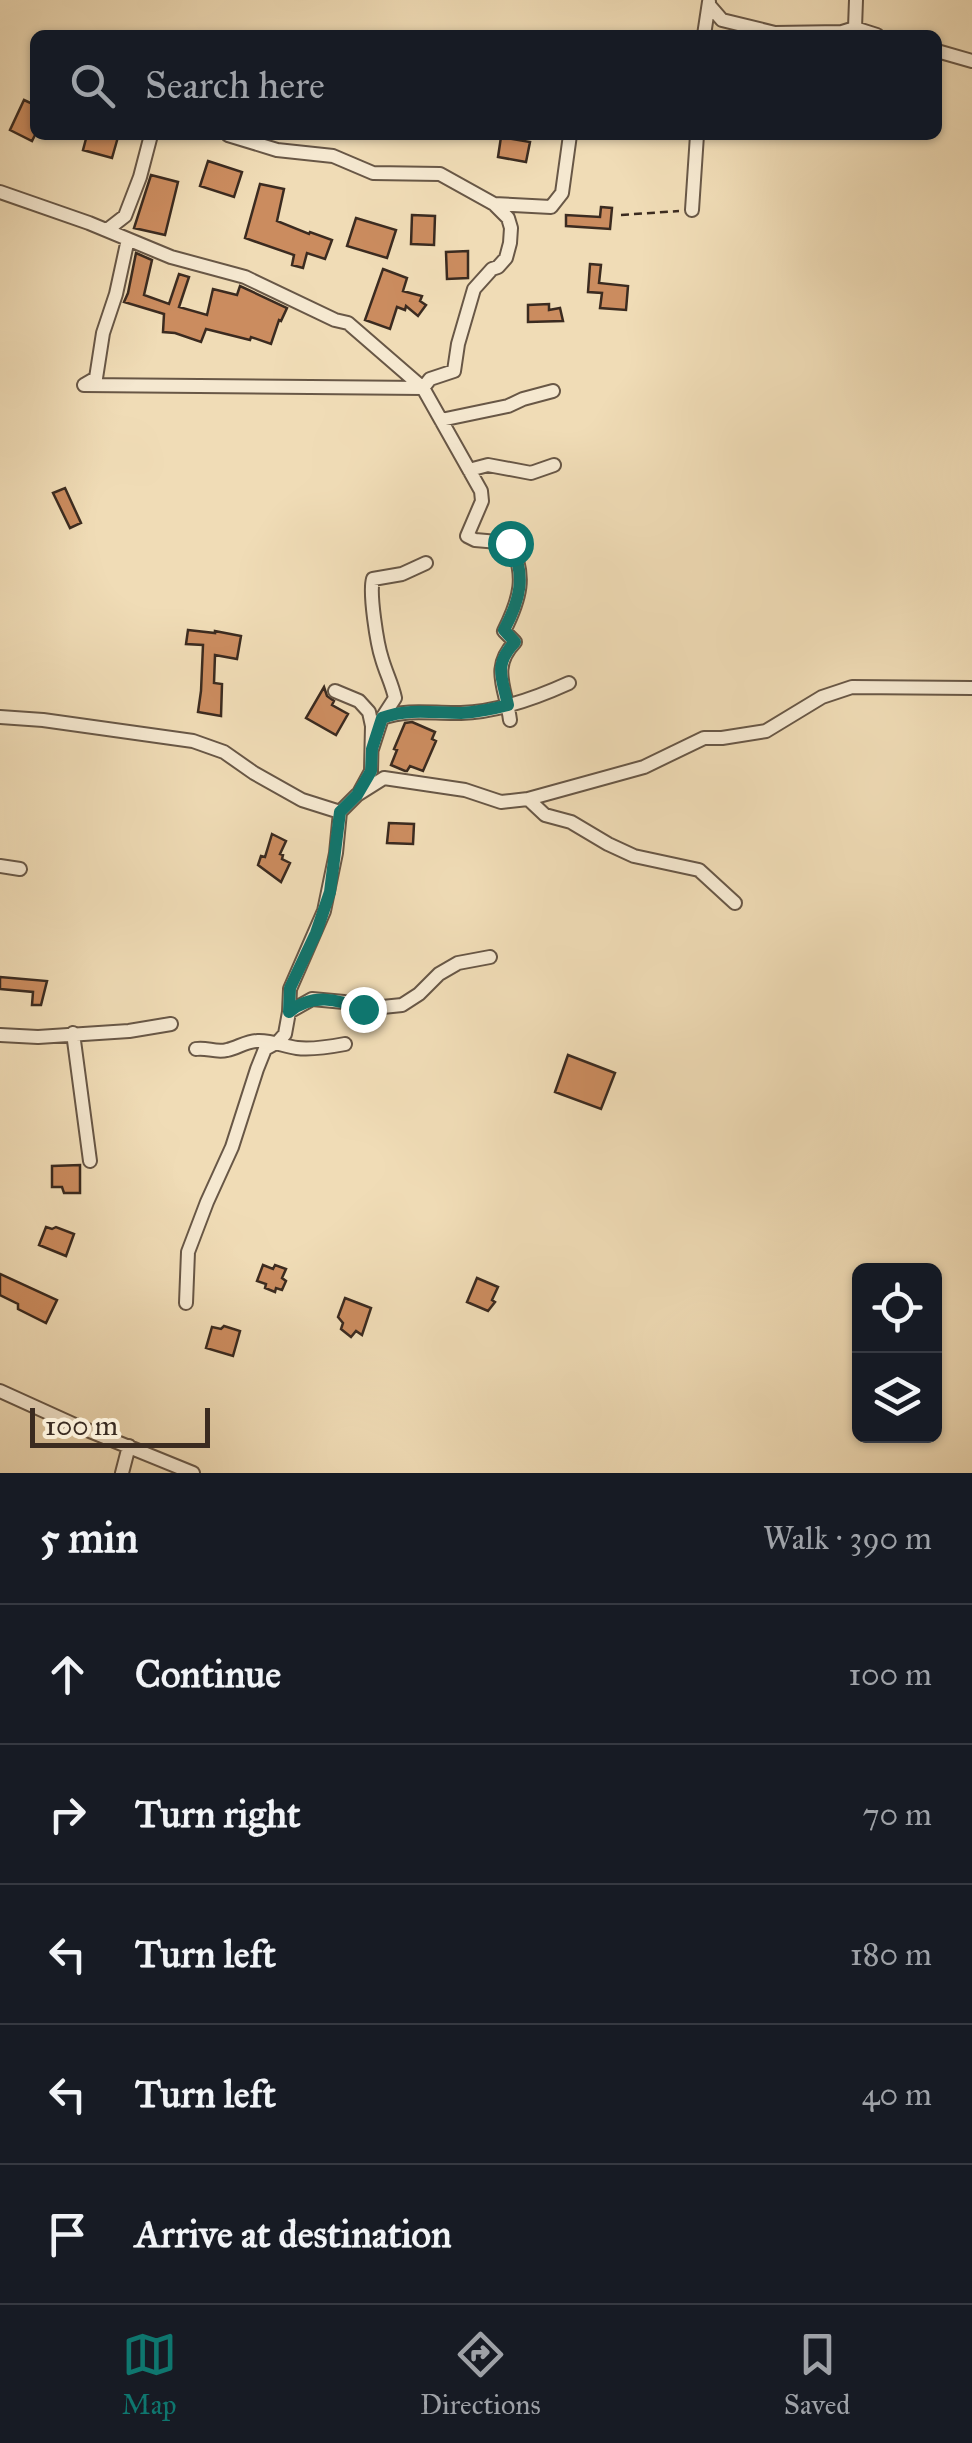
<!DOCTYPE html>
<html lang="en">
<head>
<meta charset="utf-8">
<style>
	:root { --surface:#171b24; --page:#242831; --text:#f1f3f6; --muted:#9ea1a6; --line:#363941; --accent:#0f766e }
	body { margin:0; font-family:"IM FELL Great Primer",serif; background:var(--page); color:var(--text) }
	.controls { position:absolute; right:30px; bottom:30px; display:grid; overflow:hidden; border-radius:15px; box-shadow:0 2px 8px #0004 }
	.controls button { width:90px; height:90px; display:grid; place-items:center; padding:0; border:0; border-bottom:2px solid var(--line); background:var(--surface); color:var(--text); font:50px sans-serif }
	.scale { position:absolute; left:30px; bottom:25px; width:180px; box-sizing:border-box; padding-left:10px; border:5px solid #3b2b20; border-top:0; font-size:28px; line-height:35px; white-space:nowrap; color:#3b2b20; -webkit-text-stroke:8px #f5e8d0; paint-order:stroke }
	.stop { position:absolute; width:30px; height:30px; margin:-22px; border:8px solid #0f766e; border-radius:50%; background:#fff }
	.stop.end { background:#0f766e; border-color:#fff; box-shadow:0 2px 10px #0008 }
	.list { margin:0; padding:0; list-style:none }
	h2 { display:flex; justify-content:space-between; align-items:center; height:130px; margin:0; padding:0 40px; font-size:42px }
	h2 small { font-size:32px; font-weight:400; color:var(--muted) }
	.list li { display:grid; grid-template-columns:65px 1fr auto; gap:30px; align-items:center; box-sizing:border-box; height:140px; padding:0 40px; border-top:2px solid var(--line) }
	.list b { display:block; font-size:38px; white-space:nowrap }
	.list em { font-size:32px; font-style:normal; color:var(--muted) }
	.icon { flex:none; width:55px; height:55px; fill:none; stroke:currentColor; stroke-width:2; stroke-linecap:round; stroke-linejoin:round }
	.map { position:relative; flex:none; width:972px; height:1473px; overflow:hidden }
	.search { position:absolute; background:var(--surface); box-shadow:0 2px 8px #0004; left:30px; right:30px; top:30px; height:110px; display:flex; align-items:center; gap:25px; box-sizing:border-box; padding:0 35px; border-radius:15px; color:var(--muted); font-size:38px }
	.sheet { height:830px; background:var(--surface) }
	nav { display:flex; justify-content:space-around; align-items:center; box-sizing:border-box; height:140px; border-top:2px solid var(--line); background:var(--surface); font-size:28px; color:var(--muted) }
	nav a { display:grid; justify-items:center; gap:5px }
	nav .on { color:var(--accent) }
	.map>svg:first-child { display:block }
</style>
</head>
<body>
<div class="map">
<svg width="972" height="1473" viewBox="0 0 972 1473">
	<rect width="100%" height="100%" fill="#f0dcb6"/>
	<filter id="stains"><feTurbulence type="fractalNoise" baseFrequency=".002" numOctaves="4"/><feColorMatrix values="0 0 0 0 .2 0 0 0 0 .09 0 0 0 0 .02 0 0 0 .5 -.17"/></filter>
	<radialGradient id="worn" r=".72"><stop offset=".6" stop-color="#630" stop-opacity="0"/><stop offset="1" stop-color="#630" stop-opacity=".3"/></radialGradient>
	<path fill="#cb8c5f" stroke="#3b2b20" stroke-width="2.5" d="M24,100L35,105V135L32,141L10,130Z
		M87,135L118,137L112,158L83,150Z
		M501,137L530,142L526,162L498,157Z
		M208,161L242,172L234,197L200,186Z
		M151,175L178,182L165,235L134,228Z
		M260,184L284,189L277,221L309,234L310,232L332,240L325,259L307,253L303,268L292,265L294,255L245,238Z
		M601,207L612,208L610,229L566,226V215L600,217Z
		M412,215L435,216L434,245L411,244Z
		M356,218L396,230L387,258L347,246Z
		M468,251V278L447,279L446,252Z
		M136,253L152,260L144,295L169,304L179,274L189,277L179,307L207,315L213,289L237,295L240,286L287,308L281,321L279,320L271,344L251,337L250,340L206,329L201,342L175,333L163,332L164,314L124,302L128,293Z
		M590,264L601,265L599,283L628,286L626,310L600,308L602,293L588,292Z
		M383,269L407,278L403,291L422,296L420,301L426,305L418,316L406,306L405,310L397,307L390,329L365,320Z
		M549,304V310L560,308L563,321L528,322V305Z
		M65,488L81,523L70,528L53,493Z
		M188,630L215,633V631L241,636L237,659L215,655L214,683L222,684L221,716L198,712L201,691L203,645L186,644Z
		M324,687L327,696L334,701L332,705L348,714L336,735L306,718Z
		M412,722L435,732L432,739L436,741L423,771L410,766L407,771H405L391,765L397,750L394,749L405,723Z
		M389,823L414,824L413,844L387,843Z
		M272,834L286,841L280,854L283,855L282,859L290,863L281,882L258,865L261,856L265,857Z
		M0,977L47,981L41,1005H32L33,992L0,989Z
		M568,1055L615,1073L601,1109L555,1092Z
		M80,1165V1193H64L62,1187H52V1166Z
		M46,1227L52,1229L56,1227L74,1234L66,1256L39,1245Z
		M263,1265L273,1269L275,1265L286,1269L282,1278L286,1281L282,1290L276,1288L275,1292L265,1288L266,1284L257,1281Z
		M0,1274L57,1300L46,1323L18,1309V1304L0,1295Z
		M477,1278L498,1287L492,1300L495,1302L488,1311L467,1302Z
		M345,1298L371,1308L362,1335L356,1331L351,1337L341,1329L343,1323L338,1317Z
		M224,1326L240,1331L233,1356L206,1348L212,1327L221,1329Z"/>
	<g fill="none" stroke-linecap="round" stroke-linejoin="round">
		<g stroke="#685746" stroke-width="16">
			<path id="minor" d="M709,5L722,20L775,33L842,32L855,28L877,35
				M855,28L856,0
				M704,35L709,2
				M937,51L972,61
				M228,135L277,150L333,156L373,173L440,174L494,204L551,207L562,193L570,135
				M0,192L89,223L171,257L245,277L335,320L348,323L423,388L481,491L482,501L467,536L475,540L510,543C527,575 520,599 504,631L515,642C490,668 506,688 510,720
				M692,210L697,135
				M107,230L125,216L140,177L151,135
				M128,239L116,294L103,333L96,378L84,385L423,388L430,379L454,371L458,344L474,289L492,269L498,267L506,258L510,243L511,228L508,218L494,204
				M441,420L508,406L523,399L553,391
				M469,470L488,465L531,473L554,465
				M335,691L359,701L369,712L372,726L371,771L359,793
				M0,717L43,720L193,741L224,752L254,773L302,800L340,812L357,795L384,778L465,790L501,802L528,799L644,767L704,738H722L766,731L822,697L852,687L972,688
				M382,718L395,698C392,684 386,673 382,659C377,644 369,593 373,579L402,574L426,563
				M372,749L382,718C409,708 433,714 461,713C498,712 536,698 569,683
				M528,799L545,815L571,822L608,844L634,856L699,870L735,903
				M0,866L20,869
				M289,1012L312,999L344,1002L363,1009L402,1005L419,994L439,974L458,963L490,957
				M73,1033L90,1161
				M0,1035L38,1037L129,1031L171,1024
				M196,1049C207,1047 215,1053 227,1050C237,1048 247,1041 257,1041C271,1040 283,1046 297,1048C312,1050 329,1047 345,1044
				M186,1303L188,1252L207,1202L232,1147L257,1069L265,1049L278,1042L285,1034L289,1012L290,989L324,911L336,853L340,812
				M0,1391L75,1425L193,1473
				M122,1473L129,1446"/>
		</g>
		<path stroke="#3b2b20" stroke-width="2.5" stroke-dasharray="8 5" stroke-linecap="butt" d="M621,215L679,211"/>
		<use href="#minor" stroke="#f5e8d0" stroke-width="12"/>
	</g>
	<g fill="none" stroke-linecap="round" stroke-linejoin="round">
		<path stroke="#0f766e" stroke-width="12" d="M363,1009C337,999 312,993 289,1012L290,988L316,933L330,892L340,812L357,795L371,771L372,749L382,718C409,708 433,713 461,713C477,712 493,709 508,705C502,677 493,665 515,642L504,630C520,600 527,575 510,543"/>
	</g>
	<rect width="100%" height="100%" filter="url(#stains)"/>
	<rect width="100%" height="100%" fill="url(#worn)"/>
</svg>
<div class="controls">
<button><svg class="icon" aria-label="locate" viewBox="0 0 24 24"><circle cx="12" cy="12" r="6"/><path d="M12 2v4M12 18v4M2 12h4M18 12h4"/></svg></button>
<button><svg class="icon" aria-label="layers" viewBox="0 0 24 24"><path d="M12 4l9 5-9 5-9-5zM3 14l9 5 9-5"/></svg></button>
</div>
<div class="scale">100 m</div>
<div class="stop" style="left:510px;top:543px"></div>
<div class="stop end" style="left:363px;top:1009px"></div>
<div class="search"><svg class="icon" aria-label="search" viewBox="0 0 24 24"><circle cx="10" cy="10" r="6"/><path d="M15 15l6 6"/></svg>Search here</div>
</div>
<section class="sheet">
<h2>5 min<small>Walk · 390 m</small></h2>
<ul class="list">
<li><svg class="icon" aria-label="ahead" viewBox="0 0 24 24"><path d="M12 20V5M6 11l6-6 6 6"/></svg><div><b>Continue</b></div><em>100 m</em></li>
<li><svg class="icon" aria-label="right" viewBox="0 0 24 24"><path d="M7 20v-9h11M14 6l5 5-5 5"/></svg><div><b>Turn right</b></div><em>70 m</em></li>
<li><svg class="icon" aria-label="left" viewBox="0 0 24 24"><path d="M17 20v-9H6M10 6l-5 5 5 5"/></svg><div><b>Turn left</b></div><em>180 m</em></li>
<li><svg class="icon" aria-label="left" viewBox="0 0 24 24"><path d="M17 20v-9H6M10 6l-5 5 5 5"/></svg><div><b>Turn left</b></div><em>40 m</em></li>
<li><svg class="icon" aria-label="arrive" viewBox="0 0 24 24"><path d="M6 21V4h12l-3 4 3 4H6"/></svg><div><b>Arrive at destination</b></div></li>
</ul>
</section>
<nav>
<a class="on"><svg class="icon" aria-label="map" viewBox="0 0 24 24"><path d="M3 6l6-2 6 2 6-2v14l-6 2-6-2-6 2zM9 4v14M15 6v14"/></svg>Map</a>
<a><svg class="icon" aria-label="directions" viewBox="0 0 24 24"><path d="M12 3l9 9-9 9-9-9zM9 14v-3h6M13 9l2 2-2 2"/></svg>Directions</a>
<a><svg class="icon" aria-label="saved" viewBox="0 0 24 24"><path d="M7 4h10v16l-5-4-5 4z"/></svg>Saved</a>
</nav>
</body>
</html>
